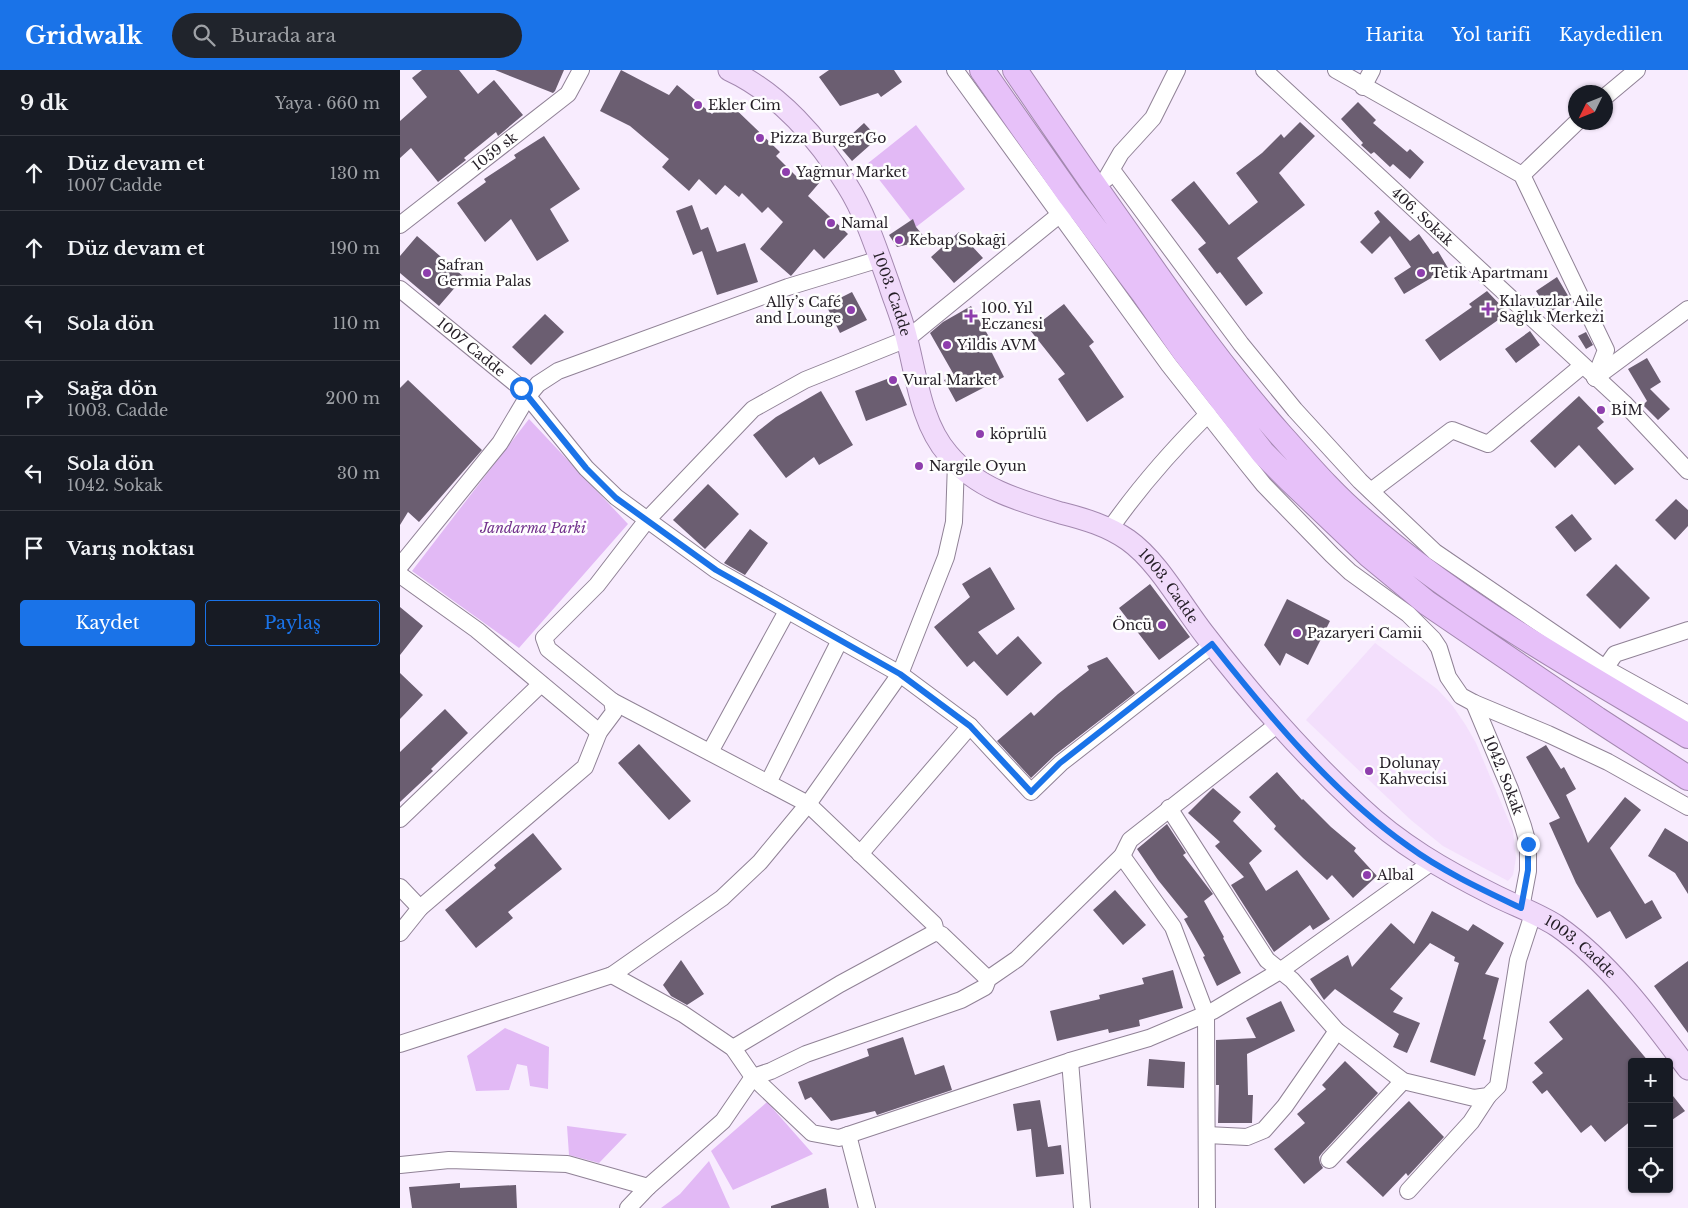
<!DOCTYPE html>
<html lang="tr">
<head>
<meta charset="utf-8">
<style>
	:root { --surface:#171b24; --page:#20242c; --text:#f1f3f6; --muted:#9ea1a6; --line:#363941; --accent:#1a73e8 }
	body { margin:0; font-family:"Libre Baskerville",serif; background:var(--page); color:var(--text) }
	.controls { position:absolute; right:15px; bottom:15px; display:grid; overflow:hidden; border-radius:5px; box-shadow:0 1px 4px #0004 }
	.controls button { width:45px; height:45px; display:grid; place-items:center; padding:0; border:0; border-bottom:1px solid var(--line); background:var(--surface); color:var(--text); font:25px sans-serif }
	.compass { position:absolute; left:1168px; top:15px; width:45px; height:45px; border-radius:50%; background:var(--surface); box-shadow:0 1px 4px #0004; rotate:227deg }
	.stop { position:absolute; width:15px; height:15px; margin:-11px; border:4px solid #1a73e8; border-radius:50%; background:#fff }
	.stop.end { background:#1a73e8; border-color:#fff; box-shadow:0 1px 5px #0008 }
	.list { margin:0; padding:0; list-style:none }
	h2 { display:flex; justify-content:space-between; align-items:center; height:65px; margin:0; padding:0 20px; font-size:21px }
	h2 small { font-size:16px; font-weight:400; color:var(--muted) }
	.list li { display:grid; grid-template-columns:32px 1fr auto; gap:15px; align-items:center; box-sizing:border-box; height:75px; padding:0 20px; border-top:1px solid var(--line) }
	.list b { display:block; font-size:19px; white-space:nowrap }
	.list p { margin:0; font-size:16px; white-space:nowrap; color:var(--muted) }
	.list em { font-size:16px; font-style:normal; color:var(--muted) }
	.actions { display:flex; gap:10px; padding:15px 20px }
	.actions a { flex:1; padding:11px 0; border:1px solid var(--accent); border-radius:5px; text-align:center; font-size:18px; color:var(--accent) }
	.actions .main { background:var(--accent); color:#fff }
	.icon { flex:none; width:28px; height:28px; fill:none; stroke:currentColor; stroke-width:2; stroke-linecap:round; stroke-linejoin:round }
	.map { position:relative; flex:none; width:1288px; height:1138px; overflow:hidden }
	header { display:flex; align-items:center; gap:30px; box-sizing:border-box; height:70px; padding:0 25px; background:var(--accent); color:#fff }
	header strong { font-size:24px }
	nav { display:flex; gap:28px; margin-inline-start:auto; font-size:18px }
	.search { width:350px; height:45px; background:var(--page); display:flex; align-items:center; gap:12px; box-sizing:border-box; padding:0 18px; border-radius:28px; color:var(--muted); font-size:19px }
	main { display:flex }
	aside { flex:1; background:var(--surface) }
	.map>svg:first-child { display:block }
</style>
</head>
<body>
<header>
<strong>Gridwalk</strong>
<div class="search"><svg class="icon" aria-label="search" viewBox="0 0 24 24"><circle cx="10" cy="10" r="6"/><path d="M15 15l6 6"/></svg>Burada ara</div>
<nav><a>Harita</a><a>Yol tarifi</a><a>Kaydedilen</a></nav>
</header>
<main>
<aside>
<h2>9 dk<small>Yaya · 660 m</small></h2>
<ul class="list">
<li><svg class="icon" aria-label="ahead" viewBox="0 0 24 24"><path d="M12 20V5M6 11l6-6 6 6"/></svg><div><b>Düz devam et</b><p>1007 Cadde</p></div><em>130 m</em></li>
<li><svg class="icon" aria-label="ahead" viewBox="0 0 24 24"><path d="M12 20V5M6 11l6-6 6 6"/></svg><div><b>Düz devam et</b></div><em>190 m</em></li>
<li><svg class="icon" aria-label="left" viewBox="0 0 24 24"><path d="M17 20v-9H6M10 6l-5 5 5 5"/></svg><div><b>Sola dön</b></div><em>110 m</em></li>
<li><svg class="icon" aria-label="right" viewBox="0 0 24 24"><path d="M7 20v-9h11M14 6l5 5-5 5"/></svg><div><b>Sağa dön</b><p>1003. Cadde</p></div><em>200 m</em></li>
<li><svg class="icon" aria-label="left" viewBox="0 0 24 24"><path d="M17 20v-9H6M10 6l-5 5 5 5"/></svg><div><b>Sola dön</b><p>1042. Sokak</p></div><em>30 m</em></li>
<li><svg class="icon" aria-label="arrive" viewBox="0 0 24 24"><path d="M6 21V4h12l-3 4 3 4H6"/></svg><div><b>Varış noktası</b></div></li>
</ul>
<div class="actions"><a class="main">Kaydet</a><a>Paylaş</a></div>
</aside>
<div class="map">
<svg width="1288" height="1138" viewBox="0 0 1288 1138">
	<rect width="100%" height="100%" fill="#f8ecfe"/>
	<path fill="#f3dffc" d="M975,573L1037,619L1052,635L1065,654L1076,673L1113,761L1116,788L1113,805L1108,811L1043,776L1011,750L906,650Z"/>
	<path fill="#e2b9f5" d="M516,55L565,119L516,157L467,94Z
		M129,349L228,454L119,578L12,501Z
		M105,958L149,977L148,1019L130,1016L127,996L117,994L109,1020L76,1021L67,986Z
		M367,1032L413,1084L333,1120L311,1081Z
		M167,1056L227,1064L199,1093L169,1085Z
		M309,1091L330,1138H261L280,1124Z"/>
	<path fill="#6b5e71" d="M22,0H59L78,24L94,10L123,45L98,66L96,62L64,88L66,90L38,112L11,78L0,88V51L27,27L12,8Z
		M95,0H164L155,21L153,23Z
		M221,0L269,25L277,15L312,44L326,30L380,82L376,86L400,110L409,101L420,112L408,126L448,164L424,189L414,179L391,206L360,179L383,152L368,137L362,143L342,123L339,127L325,115L316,125L299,109L289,121L262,97L269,89L230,56L200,41Z
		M429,0H494L502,12L481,27L478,23L440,36L419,7Z
		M958,32L976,50L973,53L1007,82L1010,79L1024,92L1010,109L993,94L990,97L974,82L971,84L961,75L963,73L941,49Z
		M900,52L915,66L879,103L905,135L837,188L863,223L846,236L820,202L817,204L798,179L806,173L771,130L794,111L829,155L858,132L836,103L862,83L881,64L884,68Z
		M464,53L478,68L452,91L439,76Z
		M144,66L180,119L150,139L169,171L137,191L111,149L85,172L57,133L86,112L84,109L116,88L114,85Z
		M292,135L301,160L308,157L317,182L345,173L358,212L317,225L302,181L293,185L276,141Z
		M978,140L1010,171L1019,164L1033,184L1038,181L1048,198L1004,224L994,208L1011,197L990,166L972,184L960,172L980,152L974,143Z
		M513,149L516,157L527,170L497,177L489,165Z
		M559,162L583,188L554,213L531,187Z
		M17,166L64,207L39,236L0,203V186Z
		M1157,207L1170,229L1150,242L1136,221Z
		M1087,221L1108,243L1040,291L1025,270L1072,237L1069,234Z
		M452,222L467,250L440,263L426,235Z
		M664,234L694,272L689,276L724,327L687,352L658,309L665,304L630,260Z
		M571,236L592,272L588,275L604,307L556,332L544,310L554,305L530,263L543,252Z
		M145,244L164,262L131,295L112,277Z
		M1130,261L1140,275L1116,293L1105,279Z
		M1186,262L1193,275L1186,279L1178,266Z
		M1247,288L1261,312L1250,319L1270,339L1258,350L1243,335L1247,331L1228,299Z
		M495,306L507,335L466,351L455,321Z
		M8,310L82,380L19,452L8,442L0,455V318Z
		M421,321L453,375L419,395L414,387L386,408L353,365L376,347Z
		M1179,326L1204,352L1197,358L1234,399L1215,415L1179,375L1155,398L1130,371Z
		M308,414L339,444L305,479L273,450Z
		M1276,429L1288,440V456L1275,470L1255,450Z
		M1172,444L1192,469L1175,482L1155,457Z
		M350,459L368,473L345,505L324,493Z
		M1216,494L1250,528L1220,559L1186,525Z
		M590,497L615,539L578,562L597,585L618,566L642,593L607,626L574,591L567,597L534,557L570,527L562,514Z
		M750,514L790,567L759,590L719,538Z
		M887,529L930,551L908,595L886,583L880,596L864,575Z
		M0,537L23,556L0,585Z
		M707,587L735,623L655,685L631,708L597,671L631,642L634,646L658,624L689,600L687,596Z
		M0,603L23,625L0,649Z
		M45,639L68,663L31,699L33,701L0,732V682Z
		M239,674L291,731L269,750L218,693Z
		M1146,675L1161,699L1164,697L1176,719L1166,725L1188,773L1225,727L1241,740L1210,778L1245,834L1252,830L1262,848L1226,869L1210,841L1197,848L1176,813L1149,753L1160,748L1126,687Z
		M877,702L902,730L903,729L931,757L956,778L954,781L977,806L953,828L932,805L927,810L903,788L874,759L876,756L849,727Z
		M813,718L841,742L833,751L862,781L849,793L866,821L897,800L930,849L913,860L910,855L874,882L831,815L844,807L815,776L820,772L788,743Z
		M767,754L786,783L783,785L813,824L804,831L824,867L823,868L841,903L817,916L803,887L805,886L784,849L788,847L758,810L737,779Z
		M1265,758L1288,772V824L1275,803L1248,786Z
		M133,763L162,799L108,842L113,848L76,878L45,840L96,798L94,795Z
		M715,820L746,855L723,875L693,840Z
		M1032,841L1068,861L1073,854L1104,873L1085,904L1099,908L1083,969L1086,970L1075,1006L1030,992L1059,893L1054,891L1055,887L1030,873L990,919L1003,928L993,942L1020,953L1007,983L993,977L999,964L935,919L924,930L910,909L948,885L952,897L991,853L1014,874Z
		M281,890L304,924L287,935L271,926L263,915Z
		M1288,891V963L1254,916Z
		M773,900L783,938L739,950L740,956L709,963L708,959L657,971L650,941L700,929L699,925L744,914L742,908Z
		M1188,919L1249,992H1232V1050L1205,1072L1191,1055L1181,1063L1147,1020L1142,1024L1132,1012L1143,1003L1134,993L1163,969L1149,952Z
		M881,931L895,961L847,984L848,1025H853L852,1053H818L819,1015H816V970L856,968L846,948Z
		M503,967L515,1005L544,995L552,1020L477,1045L475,1041L431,1051L411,1027L405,1030L398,1012L469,986L467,979Z
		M749,989L785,992L784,1018L747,1016Z
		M945,991L978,1023L922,1083L919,1087L920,1093L923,1098L904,1114L874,1079L905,1053L897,1044L926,1019L922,1015Z
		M1269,1021L1285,1041L1269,1052Z
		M640,1030L648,1077L661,1075L664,1104L636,1107L631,1059L617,1061L613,1034Z
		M1009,1031L1044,1067L1008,1106L1006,1103L983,1127L946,1092Z
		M60,1113V1118L116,1115L117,1138H12L9,1117Z
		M426,1118L429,1138H371V1136Z"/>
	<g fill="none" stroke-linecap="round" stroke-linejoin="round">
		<g stroke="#908296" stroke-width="18">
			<g id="minor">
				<path d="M555,0L769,295L847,394L864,415L932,485L950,502L1008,544L1033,569L1039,578L1048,607L1061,626L1074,633L1148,664L1208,692L1288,737"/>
				<path id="s1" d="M864,0L1224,333L1288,401"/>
				<path d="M936,0L1122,105L1206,280L1195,308"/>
				<path d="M963,17L972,0"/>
				<path d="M1206,26L1237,0"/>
				<path d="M712,100L841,274L895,340L960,411L1035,482L1205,598L1288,644"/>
				<path d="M1122,105L1177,52"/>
				<path d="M706,109L721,83L753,48L777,0"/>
				<path id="s2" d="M0,155L168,24L181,0"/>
				<path id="s3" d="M0,219L121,318L186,398L216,427L316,500L500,604L570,656L631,722L661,693L812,575"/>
				<path d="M1195,308L1288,239"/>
				<path d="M971,421L1052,360L1088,374L1182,296"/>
				<path d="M710,459C740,416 771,381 808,344"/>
				<path d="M0,496L100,373L128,326L138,314L158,301L388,217L480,189"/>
				<path d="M0,505L77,560L199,662"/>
				<path d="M1199,607L1215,584L1288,560"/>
				<path d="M212,631L408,734L534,854L536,862L542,865L588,909"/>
				<path id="s4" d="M1074,633L1110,719L1123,756L1128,774V801L1121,838"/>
				<path d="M310,682L387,541"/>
				<path d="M368,713L440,570"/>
				<path d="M769,738L867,890L892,910L937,961L1003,1011L1074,1028L1088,1026L1098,1016L1118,890L1133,844"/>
				<path d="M0,749L141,614"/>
				<path d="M460,784L570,656"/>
				<path d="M722,786L773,857L806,944L807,1138"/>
				<path d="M0,817L20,838"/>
				<path d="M0,863L20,838L185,697L199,662L214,642L212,631L148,579L144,568L197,515L247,450L353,339L405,310L507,269L675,132"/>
				<path d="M212,905L283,944L333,978L353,1007L412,1063L439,1068L670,991L749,968L813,941L880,901L1032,792"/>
				<path d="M0,974L212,905L322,828L360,792L408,734L500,604L546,487L554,452L556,392"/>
				<path d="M333,978L440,914L536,862"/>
				<path d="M670,991L682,1138"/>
				<path d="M448,1065L467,1138"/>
				<path d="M807,1065L847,1067L864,1060L885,1036L937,961"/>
				<path d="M929,1090L1003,1011"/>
				<path d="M0,1095L49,1090L167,1094L248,1117"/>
				<path d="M1008,1121L1071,1052L1088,1026"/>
				<path d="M228,1138L248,1117L323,1051L353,1007L371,1001L406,984L561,930L585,917L588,909L617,889L722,786L730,770L878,654"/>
			</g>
		</g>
		<g stroke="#a388af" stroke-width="23">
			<g id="major">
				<path id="s5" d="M329,0C379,23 419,69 447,115C466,145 477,181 489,214C494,230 501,246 505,262C516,302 520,352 548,384C577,419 620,431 661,443C685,449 708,456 728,470C758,491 782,536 805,565C852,626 903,684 960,737C999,774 1044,800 1092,824C1113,835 1137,843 1157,856C1210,893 1250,948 1288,999"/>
			</g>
		</g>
		<g stroke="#a388af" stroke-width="26">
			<path id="highway" d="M582,0L669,124L744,224L786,284L863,383L890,410L970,486L1027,533L1197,649L1288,708
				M615,0C655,59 695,117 736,175C781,240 827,304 879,363C906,393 932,424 963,450C1061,536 1177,599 1288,666"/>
		</g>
		<use href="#minor" stroke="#fff" stroke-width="16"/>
		<use href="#major" stroke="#f1dafb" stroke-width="21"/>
		<use href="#highway" stroke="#e7c1f9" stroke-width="24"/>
	</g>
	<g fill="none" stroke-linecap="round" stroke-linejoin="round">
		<path stroke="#1a73e8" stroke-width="6" d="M121,318L186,398L216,428L316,500L500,604L570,656L631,722L660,693L812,574C869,646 933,723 1008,776C1042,801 1083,820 1121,838L1128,800V774"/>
	</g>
	<g fill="#8e3ead" stroke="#fefefe" stroke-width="2">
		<circle cx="298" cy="35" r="5"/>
		<circle cx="360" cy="68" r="5"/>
		<circle cx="386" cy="102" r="5"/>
		<circle cx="431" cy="153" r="5"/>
		<circle cx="499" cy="170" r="5"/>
		<circle cx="27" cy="203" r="5"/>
		<circle cx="1021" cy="203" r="5"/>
		<path d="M1085.5 231.5h5v5h5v5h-5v5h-5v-5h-5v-5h5z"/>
		<circle cx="451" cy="240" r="5"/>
		<path d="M568.5 238.5h5v5h5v5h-5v5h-5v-5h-5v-5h5z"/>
		<circle cx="547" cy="275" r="5"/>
		<circle cx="493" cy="310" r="5"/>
		<circle cx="1201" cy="340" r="5"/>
		<circle cx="580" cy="364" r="5"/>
		<circle cx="519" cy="396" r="5"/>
		<circle cx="762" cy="555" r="5"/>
		<circle cx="897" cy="563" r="5"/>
		<circle cx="969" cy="701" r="5"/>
		<circle cx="967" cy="805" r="5"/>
	</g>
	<g text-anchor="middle" stroke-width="5" stroke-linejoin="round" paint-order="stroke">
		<g font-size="14" fill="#241e26" stroke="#fefefe" text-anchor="start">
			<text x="308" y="40">Ekler Cim</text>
			<text x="370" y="73">Pizza Burger Go</text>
			<text x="396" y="107">Yağmur Market</text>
			<text x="441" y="158">Namal</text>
			<text x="509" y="175">Kebap Sokaği</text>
			<text x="37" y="200">Safran<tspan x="37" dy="16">Germia Palas</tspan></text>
			<text x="1031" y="208">Tetik Apartmanı</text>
			<text x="1099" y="236">Kılavuzlar Aile<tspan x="1099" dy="16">Sağlık Merkezi</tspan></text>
			<text x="441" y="237" text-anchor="end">Ally’s Café<tspan x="441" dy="16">and Lounge</tspan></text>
			<text x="581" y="243">100. Yıl<tspan x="581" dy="16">Eczanesi</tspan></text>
			<text x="557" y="280">Yildis AVM</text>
			<text x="503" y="315">Vural Market</text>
			<text x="1211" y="345">BİM</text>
			<text x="590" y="369">köprülü</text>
			<text x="529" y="401">Nargile Oyun</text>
			<text x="752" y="560" text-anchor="end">Öncü</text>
			<text x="907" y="568">Pazaryeri Camii</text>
			<text x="979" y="698">Dolunay<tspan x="979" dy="16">Kahvecisi</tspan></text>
			<text x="977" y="810">Albal</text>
		</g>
		<g font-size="14" fill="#241e26" stroke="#fefefe">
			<text dy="5" stroke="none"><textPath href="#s2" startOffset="120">1059 sk</textPath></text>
			<text dy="5" stroke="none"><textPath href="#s1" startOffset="216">406. Sokak</textPath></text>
			<text dy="5" stroke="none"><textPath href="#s5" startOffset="285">1003. Cadde</textPath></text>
			<text dy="5" stroke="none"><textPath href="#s3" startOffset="92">1007 Cadde</textPath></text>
			<text dy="5" stroke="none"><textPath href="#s5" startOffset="720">1003. Cadde</textPath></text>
			<text dy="5" stroke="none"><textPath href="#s4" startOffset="78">1042. Sokak</textPath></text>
			<text dy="5" stroke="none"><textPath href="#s5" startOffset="1275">1003. Cadde</textPath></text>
		</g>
		<g font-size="14" font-style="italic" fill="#72328c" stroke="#fefefe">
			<text x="133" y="463">Jandarma Parki</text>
		</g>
	</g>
</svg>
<div class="controls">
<button>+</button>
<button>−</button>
<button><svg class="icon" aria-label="locate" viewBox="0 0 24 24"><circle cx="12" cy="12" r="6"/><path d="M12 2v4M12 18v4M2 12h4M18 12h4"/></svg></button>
</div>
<svg class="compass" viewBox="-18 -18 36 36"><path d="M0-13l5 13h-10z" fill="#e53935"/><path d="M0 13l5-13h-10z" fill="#9ea1a6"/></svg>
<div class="stop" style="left:121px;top:318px"></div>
<div class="stop end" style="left:1128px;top:774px"></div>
</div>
</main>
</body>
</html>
